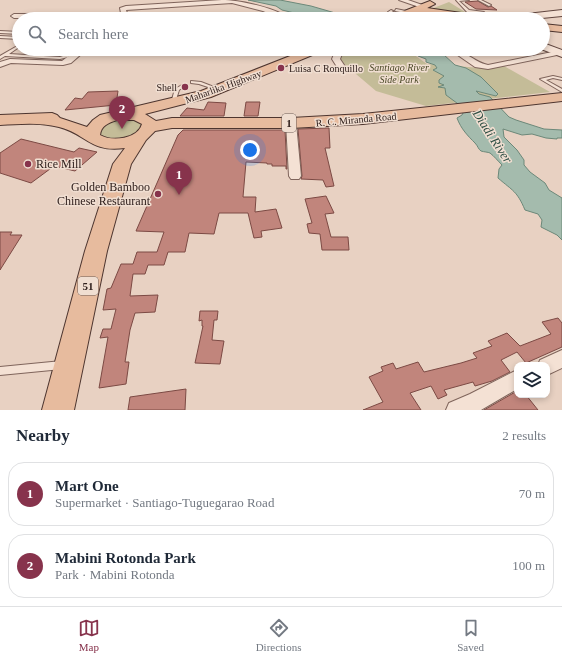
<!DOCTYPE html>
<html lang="en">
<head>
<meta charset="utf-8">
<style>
	:root { --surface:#fff; --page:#f6f6f7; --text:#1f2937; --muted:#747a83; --line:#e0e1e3; --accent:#87334c }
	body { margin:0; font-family:Georgia,serif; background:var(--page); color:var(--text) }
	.controls { position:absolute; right:12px; bottom:12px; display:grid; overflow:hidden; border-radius:8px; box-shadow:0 2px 6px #0003 }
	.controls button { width:36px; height:36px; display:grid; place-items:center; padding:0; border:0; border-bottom:1px solid var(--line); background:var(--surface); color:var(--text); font:20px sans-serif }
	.you { position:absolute; left:250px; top:150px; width:14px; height:14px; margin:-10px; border:3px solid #fff; border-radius:50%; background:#1a73e8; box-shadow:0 0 0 6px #1a73e833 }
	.badge { display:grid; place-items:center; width:26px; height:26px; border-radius:50%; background:var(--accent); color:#fff; font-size:13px; font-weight:700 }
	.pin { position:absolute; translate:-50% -33px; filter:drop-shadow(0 1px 2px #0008) }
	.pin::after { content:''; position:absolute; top:21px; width:14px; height:12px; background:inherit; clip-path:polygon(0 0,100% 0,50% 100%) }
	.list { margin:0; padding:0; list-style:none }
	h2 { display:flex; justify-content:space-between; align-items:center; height:52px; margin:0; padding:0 16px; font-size:17px }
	h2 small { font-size:13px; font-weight:400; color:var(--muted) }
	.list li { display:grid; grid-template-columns:26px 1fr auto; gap:12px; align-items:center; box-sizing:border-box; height:64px; margin:0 8px 8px; padding:0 8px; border:1px solid var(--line); border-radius:16px }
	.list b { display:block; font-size:15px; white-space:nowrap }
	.list p { margin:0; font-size:13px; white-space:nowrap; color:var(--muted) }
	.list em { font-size:13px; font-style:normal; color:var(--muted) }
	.icon { flex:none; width:22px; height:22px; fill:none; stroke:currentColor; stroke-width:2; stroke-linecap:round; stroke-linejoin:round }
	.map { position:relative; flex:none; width:562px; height:410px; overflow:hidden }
	.search { position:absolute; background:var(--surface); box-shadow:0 2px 6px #0003; left:12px; right:12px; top:12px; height:44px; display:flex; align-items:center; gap:10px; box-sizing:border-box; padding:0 14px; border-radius:22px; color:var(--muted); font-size:15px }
	.sheet { height:196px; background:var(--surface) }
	nav { display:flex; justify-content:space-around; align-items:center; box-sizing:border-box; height:56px; border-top:1px solid var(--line); background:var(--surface); font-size:11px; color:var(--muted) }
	nav a { display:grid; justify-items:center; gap:2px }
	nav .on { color:var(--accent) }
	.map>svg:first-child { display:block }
</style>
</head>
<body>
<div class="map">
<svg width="562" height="410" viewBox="0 0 562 410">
	<rect width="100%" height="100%" fill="#e8d1c2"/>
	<path fill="#c4bc98" d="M449,2L470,15L431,9Z
		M336,49H406L427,64L482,68L504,66L550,92L426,106L376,91L336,57Z
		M123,118L142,121L144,129L123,140L103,137L100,134V130L109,122Z"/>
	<path fill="#a4bbad" stroke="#6c8879" d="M248,0H280L311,6L356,19H319L282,10L276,6Z
		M411,49H446L447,50L443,54L455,65L466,68L481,77L498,94L496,96L476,91L479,94L490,97L509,117L516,120L544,129L562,130V138H557V139L546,138L532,134L522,135L503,129L504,137L517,150L524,160V165L530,172L545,183L549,190L562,198V240L557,235L541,227L542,220L538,214L525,210C517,191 513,191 498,178L499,169L502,165C498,161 494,156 490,153C488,152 484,152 481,151C478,149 478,146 475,143C468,136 461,129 457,118L462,115L465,109L446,95L445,88L438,87L444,85L439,83V80L444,76L433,70L437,68L435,65L426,62V59L418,56Z"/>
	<path fill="#c1857c" stroke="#7c4a44" d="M478,1L488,7L491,6L497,10L476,9L465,2Z
		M118,91L116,105L65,110L75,98L82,99L88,92Z
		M208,102L226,103L224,116H180L187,108L204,110Z
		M246,102H260L258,116H244Z
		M329,128L330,148H325L334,186L326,187L323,180L301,179L302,176L298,129Z
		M183,130H285L287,169H286V166H272V164H267V163L246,162L243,197H256L255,212L276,209L282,228L261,231L262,237L254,238L248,213H219L214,234L189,233L185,252H168L164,265H148L145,274H133L130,296L158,295L155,312L135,313L130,330L125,362H129L126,384L99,388L108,337L100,338L103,329H111L116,309L103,310L107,289L111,288L121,264H133L137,252H157L164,232L136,231L178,135Z
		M21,139L74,152L79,148L97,152L75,171L54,166L31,183L0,173V153Z
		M326,196L334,213L325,214L331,237H348L349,250H322L320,234L309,233L307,224L312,223L305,199Z
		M0,232H12L10,235H22L0,270Z
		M200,311H218L217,320H214L212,340L224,341L220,364L195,363L203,326H202V320L199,321Z
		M558,318L562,323V347L526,363L517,352L501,360L510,372L492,381L475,386L473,382L444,390L447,395L438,399L431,386L410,393L421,410H363L383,402L369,377L383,371L381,367L393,363L396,369L418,362L424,372L461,363L477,358L473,353L492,346L488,341L507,333L520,346L551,334L542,322Z
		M186,389L185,410H128L130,397Z
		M517,391V395H526L538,410H484Z"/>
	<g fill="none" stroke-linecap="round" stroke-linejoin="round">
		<g stroke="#7f645b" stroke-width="2">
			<path id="lane" d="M456,0H469L459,1L469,10L484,12L489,19H486L482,14L467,12Z
				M478,0H481L491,5L489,6Z
				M396,9L411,12V13L410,14L395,11Z
				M391,10L393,11L392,12L402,16L400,17L388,12Z
				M0,31L19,32V34L0,33Z
				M0,36L19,37V39L0,38Z
				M19,45V47L9,54L60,57L66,55L74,49H78L68,57L60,59L5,56L0,59V56Z
				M553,76L562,78V80L553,78L546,80L562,89V92L540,79Z
				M191,81L201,82L219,89L217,90L199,84L191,83Z
				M182,85L185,86L179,90L175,103L171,104V103L175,89Z
				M62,361L65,362L66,365L65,368L62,369L0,375V367Z"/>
		</g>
		<g stroke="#7f645b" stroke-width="2">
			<path id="street" d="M222,0C239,0 277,8 290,19H281L263,11L232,3L126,10L127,13L121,19L14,18L11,16L14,14H119L121,13L120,8L126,6Z
				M399,0H408L428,7L425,9Z
				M78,49H87L71,63L63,65L11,63L0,67V62L10,59L62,61Z
				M336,49H344L340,59L346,68L345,70H339L332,59Z
				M449,49C465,49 473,62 488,65L562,50V54L488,69L475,67Z
				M291,120L296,123L301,176L299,179H291L289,176L286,123Z
				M562,350V368L547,375V365H538L540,360Z
				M517,370V389L481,410H446L449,403L470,394Z"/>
		</g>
		<g stroke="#61463f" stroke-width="2">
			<path id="secondary" d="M562,10V16L532,19H505L509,16Z
				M543,43L562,50V57L541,49H543Z"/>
		</g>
		<g stroke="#4d352f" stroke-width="2">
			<path id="primary" d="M430,1L435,4L427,8L482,16L487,19H461L417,13L402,19H388L389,17Z
				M543,24L562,26V32L543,30Z
				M308,49H324L322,51L211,97L145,114L156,121L172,118H291L363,114L562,93V101L363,124L291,128H172L155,131L146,140L131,164L107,251L74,410H42L85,251L113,164L125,148C90,153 87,134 59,127C39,122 20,124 0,125V115L52,113L57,115L60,118L87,127L93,120L100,115L201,91ZM117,120H134L142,124C138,139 112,142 100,135C101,126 108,123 117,120Z"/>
		</g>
		<use href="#lane" fill="#f4e1d4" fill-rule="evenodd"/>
		<use href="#street" fill="#f4e1d4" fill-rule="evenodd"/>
		<use href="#secondary" fill="#f4e1d4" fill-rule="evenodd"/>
		<use href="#primary" fill="#e7bb9e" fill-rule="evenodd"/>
	</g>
	<g fill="#87334c" stroke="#f0ded1" stroke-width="1.5">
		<circle cx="281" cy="68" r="4"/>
		<circle cx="185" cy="87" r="4"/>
		<circle cx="28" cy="164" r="4"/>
		<circle cx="158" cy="194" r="4"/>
	</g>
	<g text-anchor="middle" stroke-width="3" stroke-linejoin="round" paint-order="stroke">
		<g font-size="10" font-style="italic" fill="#4b4927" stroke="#f0ded1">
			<text x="399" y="71">Santiago River<tspan x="399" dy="12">Side Park</tspan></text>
		</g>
		<g font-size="10" fill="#31211e" stroke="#f0ded1" text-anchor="start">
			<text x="289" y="72">Luisa C Ronquillo</text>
			<text x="177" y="91" text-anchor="end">Shell</text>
		</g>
		<g font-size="10" fill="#31211e" stroke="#f0ded1">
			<text transform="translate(223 86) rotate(-20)" y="4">Maharlika Highway</text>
			<text transform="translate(356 119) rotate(-5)" y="4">R. C. Miranda Road</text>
		</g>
		<g fill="#f0ded1" stroke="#6a5a54" stroke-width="1">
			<rect x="282" y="114" width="14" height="18" rx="3"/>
			<rect x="78" y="277" width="20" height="18" rx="3"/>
		</g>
		<g font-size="11" font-weight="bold" fill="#31211e">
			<text x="289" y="127">1</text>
			<text x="88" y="290">51</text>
		</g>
		<g font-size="12" fill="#31211e" stroke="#f0ded1" text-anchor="start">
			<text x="36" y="168">Rice Mill</text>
			<text x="150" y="191" text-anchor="end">Golden Bamboo<tspan x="150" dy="14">Chinese Restaurant</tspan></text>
		</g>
		<g font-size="13" font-style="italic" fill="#2f4f44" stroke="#f0ded1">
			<text transform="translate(493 136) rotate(57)" y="5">Diadi River</text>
		</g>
	</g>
</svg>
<div class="controls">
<button><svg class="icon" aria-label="layers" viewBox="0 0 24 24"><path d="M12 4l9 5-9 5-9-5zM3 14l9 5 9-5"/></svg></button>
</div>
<div class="you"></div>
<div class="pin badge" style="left:179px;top:195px">1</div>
<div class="pin badge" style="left:122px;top:129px">2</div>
<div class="search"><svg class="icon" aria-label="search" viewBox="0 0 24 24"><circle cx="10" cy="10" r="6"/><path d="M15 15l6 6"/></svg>Search here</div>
</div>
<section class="sheet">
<h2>Nearby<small>2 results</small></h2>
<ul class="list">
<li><span class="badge">1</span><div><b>Mart One</b><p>Supermarket · Santiago-Tuguegarao Road</p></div><em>70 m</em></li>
<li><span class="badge">2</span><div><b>Mabini Rotonda Park</b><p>Park · Mabini Rotonda</p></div><em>100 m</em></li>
</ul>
</section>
<nav>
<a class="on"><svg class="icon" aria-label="map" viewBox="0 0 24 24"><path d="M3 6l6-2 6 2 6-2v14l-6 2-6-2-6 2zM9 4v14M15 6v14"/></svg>Map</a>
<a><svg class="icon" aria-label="directions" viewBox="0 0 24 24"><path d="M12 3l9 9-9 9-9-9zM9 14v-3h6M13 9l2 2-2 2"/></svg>Directions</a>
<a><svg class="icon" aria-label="saved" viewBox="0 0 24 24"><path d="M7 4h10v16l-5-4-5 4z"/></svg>Saved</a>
</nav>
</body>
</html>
